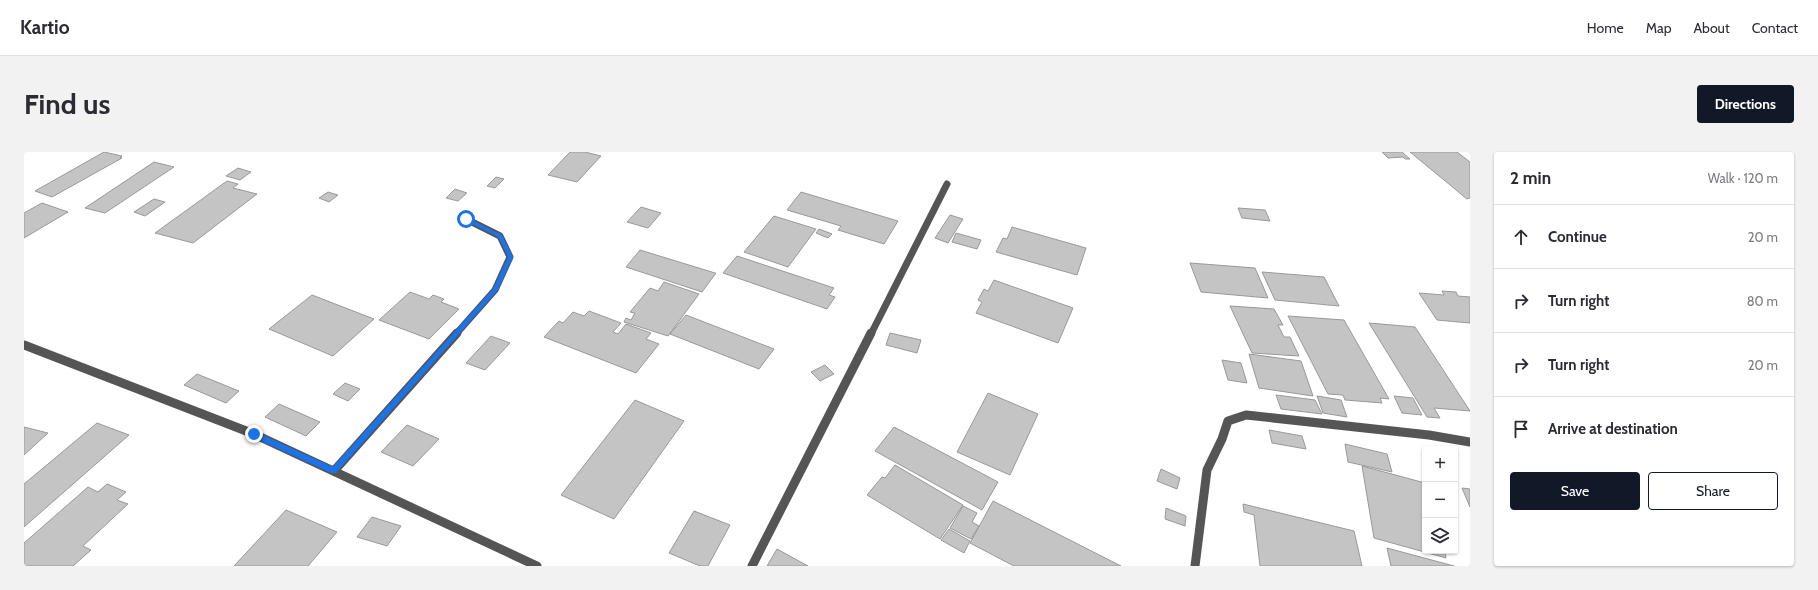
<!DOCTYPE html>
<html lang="en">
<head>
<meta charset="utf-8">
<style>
	:root { --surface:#fff; --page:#f2f2f3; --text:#2b2b33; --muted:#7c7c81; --line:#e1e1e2; --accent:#111827 }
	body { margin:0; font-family:Cabin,sans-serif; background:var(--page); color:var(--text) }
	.controls { position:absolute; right:12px; bottom:12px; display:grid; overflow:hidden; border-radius:4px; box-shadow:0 1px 3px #0004 }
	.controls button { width:36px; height:36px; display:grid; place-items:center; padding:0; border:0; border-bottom:1px solid var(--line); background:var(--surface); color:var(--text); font:20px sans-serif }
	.stop { position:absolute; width:12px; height:12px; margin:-9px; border:3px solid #1a73e8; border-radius:50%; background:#fff }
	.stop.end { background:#1a73e8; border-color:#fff; box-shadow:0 1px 4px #0008 }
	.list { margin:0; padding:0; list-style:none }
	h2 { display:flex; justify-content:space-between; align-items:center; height:52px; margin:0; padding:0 16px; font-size:17px }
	h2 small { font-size:13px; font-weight:400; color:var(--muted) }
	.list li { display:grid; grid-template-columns:26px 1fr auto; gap:12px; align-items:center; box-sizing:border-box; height:64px; padding:0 16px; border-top:1px solid var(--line) }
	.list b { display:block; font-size:15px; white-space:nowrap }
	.list em { font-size:13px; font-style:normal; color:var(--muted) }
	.actions { display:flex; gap:8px; padding:12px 16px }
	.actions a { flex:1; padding:9px 0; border:1px solid var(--accent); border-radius:4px; text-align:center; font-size:14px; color:var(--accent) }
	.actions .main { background:var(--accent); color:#fff }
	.icon { flex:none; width:22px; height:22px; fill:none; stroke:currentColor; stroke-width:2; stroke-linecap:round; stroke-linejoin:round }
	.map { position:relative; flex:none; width:1446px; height:414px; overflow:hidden; border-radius:4px }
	header { display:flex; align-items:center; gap:24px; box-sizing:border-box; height:56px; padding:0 20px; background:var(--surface); border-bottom:1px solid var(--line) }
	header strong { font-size:19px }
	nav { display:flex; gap:22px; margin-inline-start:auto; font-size:14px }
	.intro { display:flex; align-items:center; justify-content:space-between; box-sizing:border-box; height:96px; padding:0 24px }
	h1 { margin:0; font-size:28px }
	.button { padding:10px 18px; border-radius:4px; background:var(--accent); color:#fff; font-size:14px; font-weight:700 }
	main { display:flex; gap:24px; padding:0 24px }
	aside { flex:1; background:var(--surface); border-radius:4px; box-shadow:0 1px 3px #0004 }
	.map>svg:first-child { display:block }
</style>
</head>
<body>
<header>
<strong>Kartio</strong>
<nav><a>Home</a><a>Map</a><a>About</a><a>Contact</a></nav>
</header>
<div class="intro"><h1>Find us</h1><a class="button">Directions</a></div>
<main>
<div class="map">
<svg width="1446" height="414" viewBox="0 0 1446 414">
	<rect width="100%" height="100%" fill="#fff"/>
	<path fill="#c4c4c4" stroke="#999" d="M80,0L98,4L96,5L98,6L28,45L11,39Z
		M546,0H561L577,4L553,30L524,23Z
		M1358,0H1378L1386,7H1381L1379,5L1364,6Z
		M1386,0H1433L1446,10V46L1443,47Z
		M130,10L150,15L81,61L61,56Z
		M214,16L227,20L216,28L202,24Z
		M472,25L480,27L471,36L463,34Z
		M203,29L214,32L209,36L233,42L169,91L131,81Z
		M431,37L443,41L434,49L422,46Z
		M304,40L314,43L305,50L295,46Z
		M777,40L874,69L860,92L814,78L817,74L763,58Z
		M130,47L141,50L121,64L110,60Z
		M18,51L44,60L0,86V61Z
		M617,55L637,61L624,76L603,70Z
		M1214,56L1241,58L1246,69L1218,66Z
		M926,63L939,67L924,91L911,86Z
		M750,64L792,77L764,115L720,100Z
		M988,75L1062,96L1053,123L972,100L979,86L983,87Z
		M795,77L808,82L804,86L792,81Z
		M932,81L957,88L953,97L928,90Z
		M616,98L691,121H692L678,140L602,115Z
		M713,104L810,136L805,143L811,145L803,157L699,121Z
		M1166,111L1231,116L1244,146L1177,140Z
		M1238,120L1300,125L1315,154L1251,148Z
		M970,128L1049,156L1034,191L952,161L958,150L954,148L960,137L964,139Z
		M640,130L675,142L644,184L600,170L602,166L607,168L611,161L606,160L626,136L634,139Z
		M1418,139L1432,140L1434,144L1446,145V171L1413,168L1395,141L1420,143Z
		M386,140L405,147L409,143L420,147L417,150L435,157L405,187L355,168Z
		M288,143L350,167L309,204L245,177Z
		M1206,154L1250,157L1259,173H1254L1260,185H1266L1275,204L1228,201Z
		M565,159L597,171L589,180L594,182L602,172L627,181L622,187L635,192L612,221L520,185L535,169L539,171L549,160L560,164Z
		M662,163L750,197L735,217L646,182Z
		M1264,164L1320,168L1365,247L1356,246L1358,251L1321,248L1319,243L1304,242Z
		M1345,171L1391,175L1446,259L1410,256L1416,266L1403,265Z
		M866,181L897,188L893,201L862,193Z
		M467,184L486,191L461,218L442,211Z
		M1225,202L1277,209L1289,244L1235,236Z
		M1198,208L1217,211L1223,231L1204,228Z
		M801,213L810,222L796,229L787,220Z
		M173,222L215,239L202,251L160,233Z
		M321,231L336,237L324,249L309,242Z
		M964,241L1014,262L986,323L933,300Z
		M1252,243L1291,248L1298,262L1257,257Z
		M1293,244L1317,248L1323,265L1299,261Z
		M1370,244L1389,246L1398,263L1378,261Z
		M611,248L660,269L590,367L537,343Z
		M255,252L296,270L282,284L241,265Z
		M73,271L105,283L0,375V332Z
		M383,273L415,287L389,314L357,300Z
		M0,275L24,281L0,303Z
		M870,275L974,330L958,358L851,299Z
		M1245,278L1278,284L1282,297L1248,291Z
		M1321,292L1363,302L1368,320L1324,310Z
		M871,313L939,353L916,387L843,343L858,325L861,326Z
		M1338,314L1401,331V399H1421L1422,406L1350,386Z
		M1137,317L1156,326L1153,337L1133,329Z
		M83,332L102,340L93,348L104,352L59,394L67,398L49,414H0V391L64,335L74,340Z
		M1438,336L1446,337V355Z
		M969,349L1097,414H990L946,391Z
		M1219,352L1330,379L1338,414H1236L1230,363L1220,360Z
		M939,354L953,361L948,370L955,374L947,387L926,376Z
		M1142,356L1162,364L1161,374L1141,367Z
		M262,358L313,380L284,414H210Z
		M670,359L706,373L684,414H676L645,401Z
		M348,365L377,374L363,394L333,385Z
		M925,377L946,389L940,401L917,388Z
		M1363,396L1430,414H1367Z
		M753,397L784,414H743Z"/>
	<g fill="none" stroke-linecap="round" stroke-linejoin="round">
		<path stroke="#555" stroke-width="7" d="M432,182L471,138L486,105L476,84L442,67
			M847,182L923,32"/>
		<path stroke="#555" stroke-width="9" d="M0,193L230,282L513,414
			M310,319L433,181
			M728,414L847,181
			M1171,414L1183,318L1198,287L1204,269L1222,263L1405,283L1446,290"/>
	</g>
	<path fill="#1a73e8" d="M442,65L478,83L489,105L474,138L312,321H307L227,284V280H232L309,315L469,137L484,105L474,85L440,68L439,67Z"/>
</svg>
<div class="controls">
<button>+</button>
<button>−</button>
<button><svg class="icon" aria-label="layers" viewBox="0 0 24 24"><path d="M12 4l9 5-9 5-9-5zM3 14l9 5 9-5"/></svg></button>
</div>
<div class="stop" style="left:442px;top:67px"></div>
<div class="stop end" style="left:230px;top:282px"></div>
</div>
<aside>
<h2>2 min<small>Walk · 120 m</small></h2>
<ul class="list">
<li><svg class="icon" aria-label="ahead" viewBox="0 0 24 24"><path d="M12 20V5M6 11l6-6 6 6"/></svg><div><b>Continue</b></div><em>20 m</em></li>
<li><svg class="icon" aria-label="right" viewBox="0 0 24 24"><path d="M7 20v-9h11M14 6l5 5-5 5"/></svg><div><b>Turn right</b></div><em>80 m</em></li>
<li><svg class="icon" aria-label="right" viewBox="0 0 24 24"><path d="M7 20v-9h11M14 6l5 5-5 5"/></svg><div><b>Turn right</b></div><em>20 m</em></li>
<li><svg class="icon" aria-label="arrive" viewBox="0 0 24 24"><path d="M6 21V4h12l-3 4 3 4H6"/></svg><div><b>Arrive at destination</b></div></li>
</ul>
<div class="actions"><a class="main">Save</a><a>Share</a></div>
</aside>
</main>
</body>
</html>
